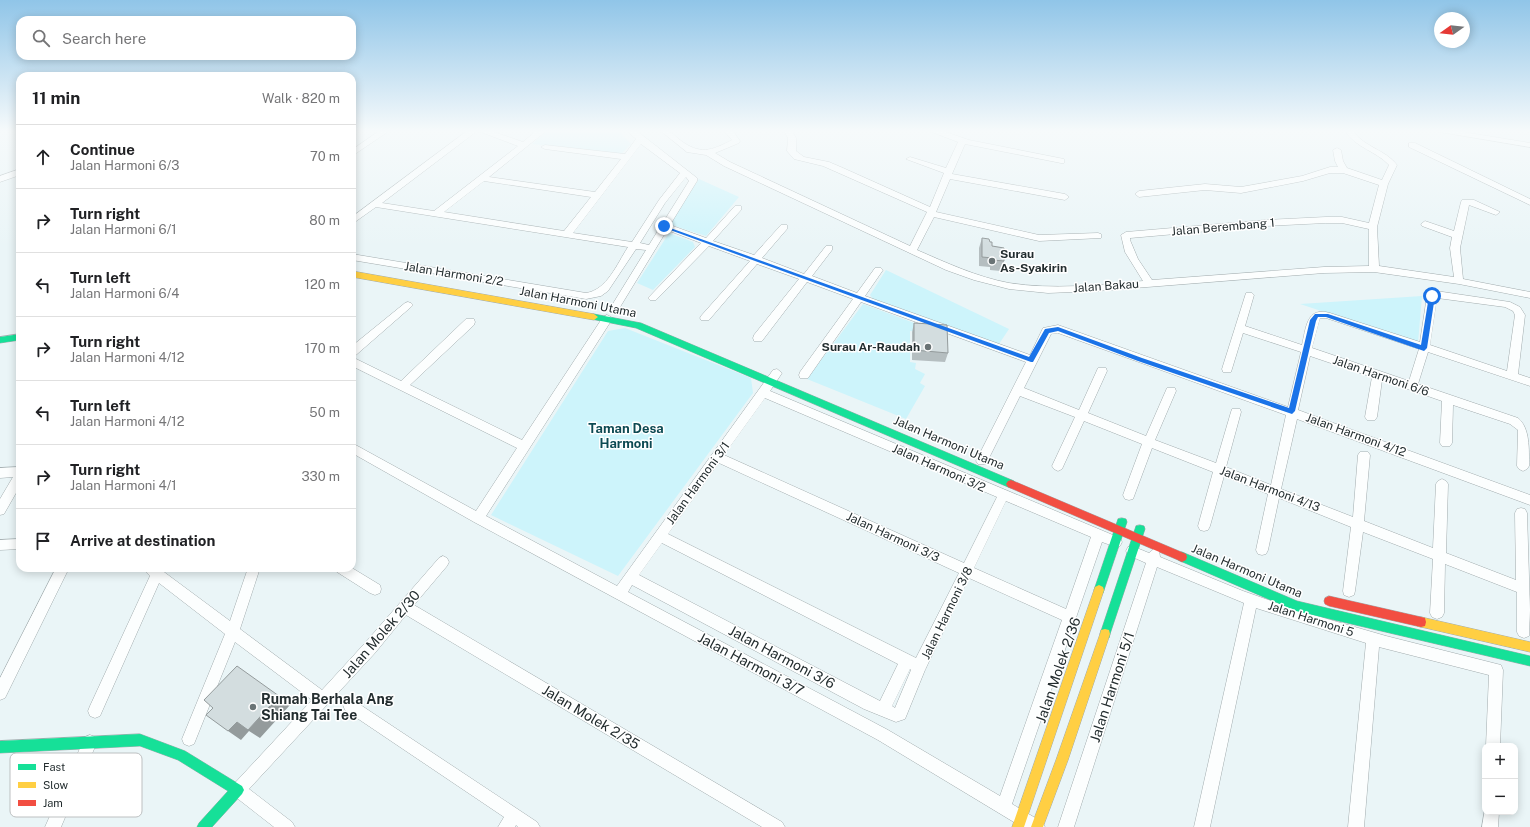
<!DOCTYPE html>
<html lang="en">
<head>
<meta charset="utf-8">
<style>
	:root { --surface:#fff; --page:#f6f6f6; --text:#202124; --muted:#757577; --line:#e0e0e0 }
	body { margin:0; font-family:"Public Sans",sans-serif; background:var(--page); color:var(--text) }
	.controls { position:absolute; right:12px; bottom:12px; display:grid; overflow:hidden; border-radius:8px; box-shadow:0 2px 10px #0003 }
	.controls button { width:36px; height:36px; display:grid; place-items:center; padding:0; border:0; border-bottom:1px solid var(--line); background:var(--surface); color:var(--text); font:20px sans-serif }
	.compass { position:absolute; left:1434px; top:12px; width:36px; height:36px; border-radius:50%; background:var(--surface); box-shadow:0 2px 10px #0003; rotate:255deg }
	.stop { position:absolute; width:12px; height:12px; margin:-9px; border:3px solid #1a73e8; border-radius:50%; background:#fff }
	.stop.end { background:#1a73e8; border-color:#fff; box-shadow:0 1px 4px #0008 }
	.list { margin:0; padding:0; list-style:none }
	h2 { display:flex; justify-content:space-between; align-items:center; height:52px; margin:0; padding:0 16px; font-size:17px }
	h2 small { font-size:13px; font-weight:400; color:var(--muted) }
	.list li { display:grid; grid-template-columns:26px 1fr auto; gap:12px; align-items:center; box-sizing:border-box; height:64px; padding:0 16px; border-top:1px solid var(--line) }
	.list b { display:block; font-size:15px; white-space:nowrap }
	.list p { margin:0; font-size:13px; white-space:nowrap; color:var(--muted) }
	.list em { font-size:13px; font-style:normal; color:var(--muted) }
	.icon { flex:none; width:22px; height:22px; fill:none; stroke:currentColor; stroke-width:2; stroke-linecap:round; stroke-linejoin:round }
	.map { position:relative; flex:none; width:1530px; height:827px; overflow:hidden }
	.search { position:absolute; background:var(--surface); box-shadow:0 2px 10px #0003; left:16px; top:16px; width:340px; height:44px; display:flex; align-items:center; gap:10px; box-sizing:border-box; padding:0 14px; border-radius:12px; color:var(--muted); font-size:15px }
	.panel { position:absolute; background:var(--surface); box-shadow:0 2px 10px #0003; left:16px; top:72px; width:340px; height:500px; border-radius:12px }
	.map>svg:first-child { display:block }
</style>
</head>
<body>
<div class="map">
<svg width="1530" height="827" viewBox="0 0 1530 827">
	<rect width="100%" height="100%" fill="#eaf5f7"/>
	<path fill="#cdf4fb" d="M547,131H619L631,144L620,155L532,144Z
		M699,179L739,197L706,236L668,224Z
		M669,233L693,242L695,247L653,290L637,283Z
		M886,270L1009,329L999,344L873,299L870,295Z
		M1422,296L1418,343L1300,304Z
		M863,304L925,327L922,332L910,331V362L916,363L915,369L925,374L920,383L925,386L906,419L807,379Z
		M625,328L751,378L753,393L618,576L491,515L608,331Z"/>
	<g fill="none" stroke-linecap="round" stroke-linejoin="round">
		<g stroke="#a2acae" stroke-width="1">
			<path id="street" d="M379,131H389L352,156V150Z
				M467,131H477L382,203L434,211L518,146L478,131H491L523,142L536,131H546L489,177L595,192L621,159L545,149L541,147L545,145L625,154L636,139L627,131H637L697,178V181L670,225L706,238L735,206H741V210L713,241L754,255L781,225H787V229L762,258L804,274L826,246H832V250L812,276L857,293L875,268H881L883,270L865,296L1030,355L1043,328L1058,325L1288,407L1301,352L1243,333L1231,372H1223L1222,369L1246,293H1252L1254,295L1245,326L1302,345C1306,329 1306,306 1330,313L1420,342L1427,296L1436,291L1510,302L1520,307L1525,315L1518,374L1530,378V386L1428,352L1418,384L1518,418C1530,428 1529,449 1529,466L1527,469L1523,471L1519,469L1517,466L1518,430L1510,424L1453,405L1452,443L1450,446H1442L1440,443L1442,401L1382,380L1377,417L1375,420H1367L1365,417L1372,377L1310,356L1298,410L1530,495V505L1297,419L1281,489L1353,517L1358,455L1360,452H1368L1370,455L1364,521L1433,548L1436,484L1438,481L1442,479L1446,481L1448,484L1446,553L1516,580L1515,513L1517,509L1521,508L1525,509L1527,513L1530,610L1529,636L1524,638L1519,636L1517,632V592L1445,564L1444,613L1442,617L1437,619L1432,617L1430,613L1433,559L1363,532L1355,591L1354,595L1349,597L1344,595L1343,591L1351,527L1279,498L1268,550L1266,554L1262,555L1258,554L1256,550L1268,494L1224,476L1210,526L1208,530L1204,531L1200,530L1198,526L1213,472L1152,448L1133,499L1129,500L1125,499L1123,495L1142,444L1084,421L1062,469L1058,471L1054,469L1052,466L1075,417L1020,396L986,464H978L976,461L1026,362L861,302L808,378H800L799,375L800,372L853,299L807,282L762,341H754L753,338L754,335L799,279L757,264L709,320H701L700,318L701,316L750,261L709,246L656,300H650L648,298L650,296L701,243L667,230L617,312L614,313L609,310L646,250L636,249L608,291L601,296L586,299L352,260V254L586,293C607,290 617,264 628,247L376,207L352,224V217ZM641,144L680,173L659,200L632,242L573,233ZM686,177L689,181L649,245L640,243L665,203ZM484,181L591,197L564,231L444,212ZM1437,298L1505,307L1513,311L1515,315L1507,371L1430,345ZM1320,318H1326L1419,349L1409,381L1312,348ZM1058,333L1286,415L1271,485L1226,467L1241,412L1240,409H1232L1231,412L1216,463L1155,440L1176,391L1175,388H1167L1146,436L1088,413L1107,371L1106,368H1098L1079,410L1024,388L1051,334Z
				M661,131C671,131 673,134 680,140C700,155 711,151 732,140L724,131H733L740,141L739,143L715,153L730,162L910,246L927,212L823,166L794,159L787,151L788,138L784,131H792L796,138V151L804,157L829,162L843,168L930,207L944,173L906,159L910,157L946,168L958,142L929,131H943L969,140L1064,159V163H1061L965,144L952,174L1065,194L1069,197L1065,200L950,179L936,212L1039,235L1098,233L1101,234V238L1039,241L934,217L917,250C947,263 977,277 1009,283C1053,290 1099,285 1143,281L1125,252L1121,235L1126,232L1266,220L1326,217H1342L1369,223L1379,185L1343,173H1330L1303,181L1241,193L1205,190L1139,197L1135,194L1139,191L1205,184L1241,187L1302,176L1330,167H1338L1335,161L1333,150L1337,148L1341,150L1343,161L1347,168L1382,180L1389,165C1376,151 1356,148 1345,131H1353C1364,147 1386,150 1397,165L1388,184L1377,227L1379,266L1454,277L1450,248L1452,237L1422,226L1421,224L1425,221L1454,231L1461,202L1462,200H1474L1500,212L1496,215L1469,205L1460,248L1463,279L1530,292V298L1459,284L1374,272L1324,273L1097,291L1048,293L1009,289L974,280L946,270L724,166L706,155L687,152ZM1326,223H1342L1369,229V266L1324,267L1152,280L1138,259L1130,240V238L1266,226Z
				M1434,131H1457L1530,143V147Z
				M1409,143H1415L1530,199V205L1409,147Z
				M20,169V175L0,182V176Z
				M408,302L411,303L413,305L411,307L356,355L352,356V346L405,303Z
				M607,315L611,317L612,319L611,321L486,516L617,586L773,370L777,369L782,373L770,391L1120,538L1122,542L1120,546L1116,547L1102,542L1012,804L1042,822L1045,827H1022L878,740L474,522L352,453V443L476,511L517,448L352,366V357L401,381L466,319H474L475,322L474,325L410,385L522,440L603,317ZM765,398L997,497L964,563L724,455ZM719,463L959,573L916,658L668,534ZM1006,501L1091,537L1066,609L974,568ZM662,543L898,664L880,701L639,575ZM969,578L1062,620L1000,796L888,730L628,592L632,585L864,709L896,722L905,719L925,670ZM910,669L911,670L895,708L892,706Z
				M20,467V486L4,514L0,515V499L13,477L0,478V468Z
				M20,539V549L0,550V540Z
				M1132,546L1149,553L1155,548L1159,550L1160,557L1243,591L1303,612L1386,636L1501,665L1503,670L1500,746H1486L1489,675L1379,647L1364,827H1348L1366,643L1256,608L1210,827H1194L1244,603L1157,567L1074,827H1058L1146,563L1128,555L1126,551L1128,547Z
				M443,556L447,558L449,562L447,566L414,605L782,822L785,827H762L406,615L375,653L249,789L292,822L295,827H274L233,795L230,790L233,785L312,700L235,642L194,744L189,746L184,744L182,739L225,634L159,583L100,716L95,718L90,716L88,711L90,706L150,576L143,568H166L164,572L230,621L248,568H260L240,629L322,690L365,643L439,558Z
				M56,568H69L5,698L0,700V678Z
				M335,568H352L380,585L381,589L380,593L375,595L370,593L337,572Z
				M350,698L537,822L540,827H518L516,825L515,827H498L504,817L345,710L343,705L345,700Z
				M90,735L95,737L97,742L61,827H45L85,737Z
				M1485,808V812H1499L1498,827H1482Z"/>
		</g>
		<g stroke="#a2acae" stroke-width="1">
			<path id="fast" d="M594,314L641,323L1014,481L1016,484L1014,487L1011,488L1008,487L636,328L591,319L590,317L591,315Z
				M20,334V340L0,343V337Z
				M1122,518L1126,519L1127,522L1104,590L1103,593L1099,595L1095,593L1094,590L1117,522L1118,519Z
				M1140,525L1144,526L1145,529L1110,634L1109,638L1105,639L1101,638L1100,634L1136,526Z
				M1182,552L1297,601L1530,656V666L1296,611L1178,560L1177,557L1178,554Z
				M140,734L185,751L242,786L244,790L242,794L212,827H197L199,823L228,791L178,760L140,746L0,753V741Z"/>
		</g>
		<g stroke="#a2acae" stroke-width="1">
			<path id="slow" d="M352,271L594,314L598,317L594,320L352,277Z
				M1099,585L1103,587L1104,590L1024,827H1012L1094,590L1095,587Z
				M1421,617L1530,642V652L1421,627L1417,626L1416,622L1417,618Z
				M1105,629L1109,630L1110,634L1068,760L1043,827H1031L1056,760L1100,634L1101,630Z"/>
		</g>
		<g stroke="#a2acae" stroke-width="1">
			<path id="jam" d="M1011,480L1186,554L1187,557L1186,560L1182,562L1178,560L1008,487L1006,484L1008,481Z
				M1329,596L1421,617L1425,618L1426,622L1425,626L1421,627L1329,606L1325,604L1324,601L1325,598Z"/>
		</g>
		<use href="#street" fill="#fcfefe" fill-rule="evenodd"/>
		<use href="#fast" fill="#16e098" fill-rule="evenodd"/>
		<use href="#slow" fill="#ffcf43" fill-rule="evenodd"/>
		<use href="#jam" fill="#f24e42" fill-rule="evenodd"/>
	</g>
	<path fill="#b5bec0" d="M982,238L990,242L992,246L1004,261L1001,271L990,270V267L979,266V248Z
		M914,323L948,353L945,362L912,360V332Z"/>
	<path fill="#949b9c" d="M279,696L290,705L260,738L249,731L241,740L228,731L237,722Z"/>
	<path fill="#d3dddf" stroke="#949b9c" d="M982,238L989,239L990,242H992V246L1004,248V261L993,260V258L982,257Z
		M914,323L947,325L948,353L914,350Z
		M237,666L279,696L248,730L237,722L228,731L206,715L213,708L204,700Z"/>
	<linearGradient id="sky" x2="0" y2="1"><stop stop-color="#90c5e8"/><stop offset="0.53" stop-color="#f6fafb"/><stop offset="1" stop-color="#f6fafb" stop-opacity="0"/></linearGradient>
	<rect width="1530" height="247" fill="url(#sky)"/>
	<path fill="#1a73e8" d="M662,225L1029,357L1045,329L1058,327L1142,358L1289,408L1310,320L1315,314H1328L1421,345L1429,296L1432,294L1435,296L1427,348L1424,351L1326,317H1318L1316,321L1295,411L1292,414L1138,361L1058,331L1049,333L1033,362H1031L662,227Z"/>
	<g fill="#697375" stroke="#fff" stroke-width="1.5">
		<circle cx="992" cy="261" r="4"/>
		<circle cx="928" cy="347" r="4"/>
		<circle cx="253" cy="707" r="4"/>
	</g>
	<g text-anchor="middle" stroke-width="3" stroke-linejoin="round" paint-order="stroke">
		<g font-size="12" fill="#232d2f" stroke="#fff">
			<text transform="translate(1223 227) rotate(-5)" y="4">Jalan Berembang 1</text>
			<text transform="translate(454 274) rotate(9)" y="4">Jalan Harmoni 2/2</text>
			<text transform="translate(1106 286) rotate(-4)" y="4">Jalan Bakau</text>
			<text transform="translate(578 302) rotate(11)" y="4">Jalan Harmoni Utama</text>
			<text transform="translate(1381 376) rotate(19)" y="4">Jalan Harmoni 6/6</text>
			<text transform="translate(1356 435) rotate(20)" y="4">Jalan Harmoni 4/12</text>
			<text transform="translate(949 443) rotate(23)" y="4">Jalan Harmoni Utama</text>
			<text transform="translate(939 468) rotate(24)" y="4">Jalan Harmoni 3/2</text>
			<text transform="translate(698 483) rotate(-54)" y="4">Jalan Harmoni 3/1</text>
			<text transform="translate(1270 489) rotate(21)" y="4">Jalan Harmoni 4/13</text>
			<text transform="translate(893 537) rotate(25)" y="4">Jalan Harmoni 3/3</text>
			<text transform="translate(1247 571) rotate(23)" y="4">Jalan Harmoni Utama</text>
			<text transform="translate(947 613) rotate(-64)" y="4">Jalan Harmoni 3/8</text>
			<text transform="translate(1311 619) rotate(18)" y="4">Jalan Harmoni 5</text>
		</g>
		<g font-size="12" font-weight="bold" fill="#232d2f" stroke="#fff" text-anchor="start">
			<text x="1000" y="258">Surau<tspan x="1000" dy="14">As-Syakirin</tspan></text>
			<text x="920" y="351" text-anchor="end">Surau Ar-Raudah</text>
		</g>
		<g font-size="13" font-weight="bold" fill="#0d4a53" stroke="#fff">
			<text x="626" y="433">Taman Desa<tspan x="626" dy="15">Harmoni</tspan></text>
		</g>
		<g font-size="14" fill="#232d2f" stroke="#fff">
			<text transform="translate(381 634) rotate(-49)" y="5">Jalan Molek 2/30</text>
			<text transform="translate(782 657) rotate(28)" y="5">Jalan Harmoni 3/6</text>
			<text transform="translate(751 664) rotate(28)" y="5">Jalan Harmoni 3/7</text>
			<text transform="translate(1058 670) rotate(-71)" y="5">Jalan Molek 2/36</text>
			<text transform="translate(1112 687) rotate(-72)" y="5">Jalan Harmoni 5/1</text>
			<text transform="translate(591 717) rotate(31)" y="5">Jalan Molek 2/35</text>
		</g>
		<g font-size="14" font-weight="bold" fill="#232d2f" stroke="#fff" text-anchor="start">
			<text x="261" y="704">Rumah Berhala Ang<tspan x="261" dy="16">Shiang Tai Tee</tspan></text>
		</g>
	</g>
	<rect x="10" y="753" width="132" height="64" rx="6" fill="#fff" stroke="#bdc0c1" stroke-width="1"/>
	<rect x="18" y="764" width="18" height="6" fill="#16e098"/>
	<rect x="18" y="782" width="18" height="6" fill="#ffcf43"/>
	<rect x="18" y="800" width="18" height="6" fill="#f24e42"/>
	<g font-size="11" fill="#232d2f">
		<text x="43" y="771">Fast</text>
		<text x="43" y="789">Slow</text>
		<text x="43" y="807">Jam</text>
	</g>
</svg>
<div class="controls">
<button>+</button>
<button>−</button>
</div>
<svg class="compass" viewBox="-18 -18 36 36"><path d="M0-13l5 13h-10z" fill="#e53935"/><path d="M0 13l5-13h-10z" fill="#757577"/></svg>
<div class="stop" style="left:1432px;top:296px"></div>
<div class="stop end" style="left:664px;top:226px"></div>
<div class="search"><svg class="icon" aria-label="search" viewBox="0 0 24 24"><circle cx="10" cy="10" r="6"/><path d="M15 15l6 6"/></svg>Search here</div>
<section class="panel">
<h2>11 min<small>Walk · 820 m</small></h2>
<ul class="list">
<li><svg class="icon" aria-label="ahead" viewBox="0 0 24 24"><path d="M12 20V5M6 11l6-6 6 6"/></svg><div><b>Continue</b><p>Jalan Harmoni 6/3</p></div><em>70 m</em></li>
<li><svg class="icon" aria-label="right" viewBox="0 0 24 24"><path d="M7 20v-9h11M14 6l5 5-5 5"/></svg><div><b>Turn right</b><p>Jalan Harmoni 6/1</p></div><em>80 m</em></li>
<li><svg class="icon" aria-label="left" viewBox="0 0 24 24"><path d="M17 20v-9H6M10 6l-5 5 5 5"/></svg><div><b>Turn left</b><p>Jalan Harmoni 6/4</p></div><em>120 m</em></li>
<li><svg class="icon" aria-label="right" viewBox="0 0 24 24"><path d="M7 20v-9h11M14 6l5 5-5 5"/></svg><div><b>Turn right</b><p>Jalan Harmoni 4/12</p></div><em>170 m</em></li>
<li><svg class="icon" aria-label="left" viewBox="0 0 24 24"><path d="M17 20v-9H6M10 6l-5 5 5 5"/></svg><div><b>Turn left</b><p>Jalan Harmoni 4/12</p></div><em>50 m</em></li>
<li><svg class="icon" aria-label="right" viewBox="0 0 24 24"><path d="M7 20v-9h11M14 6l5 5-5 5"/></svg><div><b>Turn right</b><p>Jalan Harmoni 4/1</p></div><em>330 m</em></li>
<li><svg class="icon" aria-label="arrive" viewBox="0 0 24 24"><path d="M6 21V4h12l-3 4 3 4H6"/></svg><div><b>Arrive at destination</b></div></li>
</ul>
</section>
</div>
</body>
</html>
